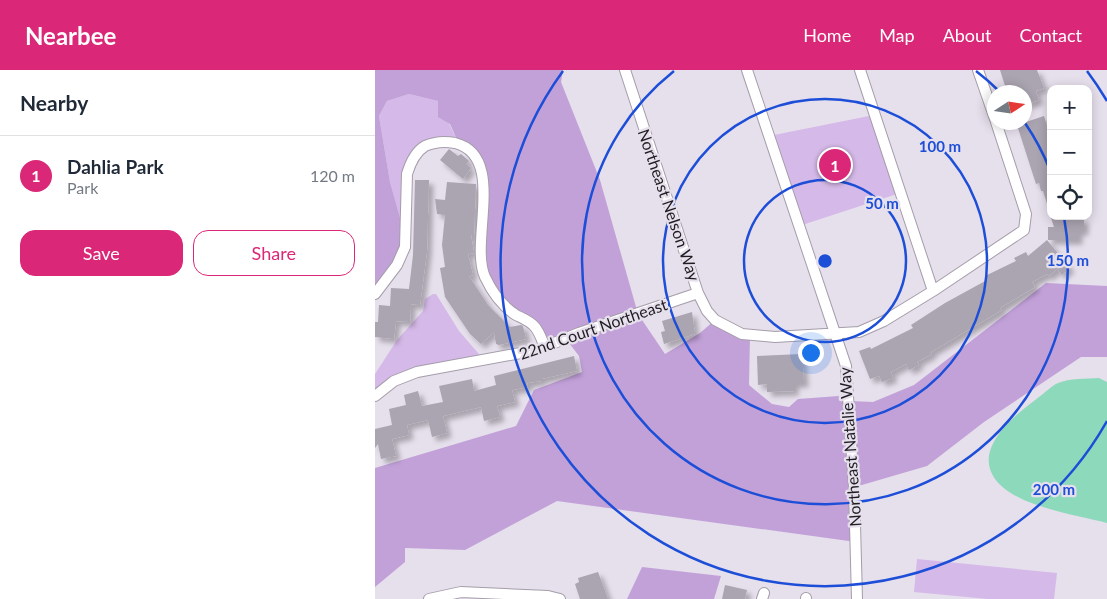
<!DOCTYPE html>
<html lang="en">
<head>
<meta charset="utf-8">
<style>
	:root { --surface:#fff; --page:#f2f2f3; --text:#1f2937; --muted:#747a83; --line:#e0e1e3; --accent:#db2777 }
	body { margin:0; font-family:Lato,sans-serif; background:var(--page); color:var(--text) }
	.controls { position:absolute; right:15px; top:15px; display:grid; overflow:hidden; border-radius:10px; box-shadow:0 2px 12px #0003 }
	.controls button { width:45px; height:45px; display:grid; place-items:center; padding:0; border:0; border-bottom:1px solid var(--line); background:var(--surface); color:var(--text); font:25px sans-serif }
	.compass { position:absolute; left:612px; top:15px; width:45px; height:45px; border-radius:50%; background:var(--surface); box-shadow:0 2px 12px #0003; rotate:78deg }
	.you { position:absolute; left:435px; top:282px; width:18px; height:18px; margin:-12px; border:4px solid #fff; border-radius:50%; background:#1a73e8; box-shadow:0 0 0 8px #1a73e833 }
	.badge { display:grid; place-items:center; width:32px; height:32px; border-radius:50%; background:var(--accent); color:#fff; font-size:16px; font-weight:700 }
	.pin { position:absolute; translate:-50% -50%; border:2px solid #fff; box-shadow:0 1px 5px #0006 }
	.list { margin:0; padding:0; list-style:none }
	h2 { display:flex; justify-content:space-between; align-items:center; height:65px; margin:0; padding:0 20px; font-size:21px }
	h2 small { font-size:16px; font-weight:400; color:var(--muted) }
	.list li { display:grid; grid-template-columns:32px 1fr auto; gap:15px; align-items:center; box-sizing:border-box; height:80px; padding:0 20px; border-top:1px solid var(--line) }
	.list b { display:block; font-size:19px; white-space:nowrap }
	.list p { margin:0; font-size:16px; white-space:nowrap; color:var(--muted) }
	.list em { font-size:16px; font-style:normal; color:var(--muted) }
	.actions { display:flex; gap:10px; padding:15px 20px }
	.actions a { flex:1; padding:11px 0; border:1px solid var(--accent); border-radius:15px; text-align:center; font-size:18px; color:var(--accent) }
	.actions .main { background:var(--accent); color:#fff }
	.icon { flex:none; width:28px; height:28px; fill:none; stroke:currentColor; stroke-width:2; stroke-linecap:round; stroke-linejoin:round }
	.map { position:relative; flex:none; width:732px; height:529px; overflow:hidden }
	header { display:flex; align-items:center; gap:30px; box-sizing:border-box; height:70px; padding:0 25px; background:var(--accent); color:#fff }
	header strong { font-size:24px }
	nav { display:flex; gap:28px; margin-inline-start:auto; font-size:18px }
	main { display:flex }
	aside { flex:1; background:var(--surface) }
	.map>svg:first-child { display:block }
</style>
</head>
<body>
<header>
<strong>Nearbee</strong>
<nav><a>Home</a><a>Map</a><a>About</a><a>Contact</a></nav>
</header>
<main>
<aside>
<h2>Nearby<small></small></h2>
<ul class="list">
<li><span class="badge">1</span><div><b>Dahlia Park</b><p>Park</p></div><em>120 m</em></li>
</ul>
<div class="actions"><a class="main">Save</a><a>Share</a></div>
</aside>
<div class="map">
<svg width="732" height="529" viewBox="0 0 732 529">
	<defs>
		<filter id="shadow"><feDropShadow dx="4.5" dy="4.5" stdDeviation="2.5" flood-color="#0004"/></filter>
	</defs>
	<rect width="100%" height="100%" fill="#e6dfec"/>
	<path fill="#d5b9e8" d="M34,24L63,31L84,74H58L35,94L31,169L15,112L4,46L12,31Z
		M499,45L525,123L424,156L394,66Z
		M58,224H61L84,261L110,291L42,302L0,321V304L22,270L48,241L50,229Z
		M542,489L682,503L679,529H613L539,522Z"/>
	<path fill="#c2a1d9" d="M0,0H188L186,12L225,110L263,244L290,284L325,263L340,250L375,266L374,315L397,334L414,337L423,329L464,326L475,331L498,332L539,315L671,213L732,216V287H706L609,352L552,396L480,417L481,472L182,431L90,480L30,478V492L0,517V398L141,356L159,320L207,302L204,286L191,269L170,277L164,263L140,244L111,210L107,103L84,74L75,54L63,47V31L34,24L12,31L4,46L15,112L31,169L30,177L0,224Z
		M267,497L346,506L339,529H252Z"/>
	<path fill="#8dd9bc" d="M724,308L732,312V453C699,444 641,437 620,409C597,377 643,343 664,327C670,323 676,316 683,313C695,308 711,309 724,308Z"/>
	<path fill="#aba4b1" filter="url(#shadow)" d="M625,0H662L669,18L661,21L664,30L650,35V22H632Z
		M669,46L672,56L676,55V139L674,140L668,121H666L664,113L661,114L642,55Z
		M74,79L83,86L86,84L94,91L91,94L96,98L88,109L65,90Z
		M40,110H54L52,181L45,235L36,234L35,252L21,251L19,269L0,267V252H3L4,235L15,236L16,218L34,219L38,185Z
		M72,112L101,114L99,165H96L99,183L93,184L98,205L94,206L113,235L135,257L146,255L148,256L151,269L124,275L121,274L119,262L106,274L95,264L70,227L65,198L70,197L67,175L70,145L62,144L60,129L70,130Z
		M676,148H709V161H703V170H673V157H679Z
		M672,170L695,198L687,205L682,199L674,206L672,204L657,212L660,217L625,238L627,240L556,282L557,284L542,292L544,295L534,300L531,294L516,302L518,308L507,312L504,306L495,309L484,281L495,277L496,279L538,258L536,255L570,233L612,210L610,206L641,191L639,188L651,182L653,186Z
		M317,242L320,264L289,274L286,262L290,261L287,251Z
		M427,284L429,313H419V321L392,322V314L383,315L382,286Z
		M199,286L202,301L166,309V311L152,313L153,317L137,320L140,332L122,336L125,347L109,351L106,337L68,346L72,363L57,367L53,350L32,355L34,365L17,369L21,386L6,389L3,374L0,378V359L17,355L14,339L31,335L29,325L43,321L47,336L68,332L64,316L97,309L99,321L121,315L119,306Z
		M223,502L233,529H205L200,514L204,512L203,508Z
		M350,515L372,520L370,529H347Z"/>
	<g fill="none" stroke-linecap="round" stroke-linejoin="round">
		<g stroke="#a59daa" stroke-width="12">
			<path id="minor" d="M250,0L323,223L332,241L340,250L367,264L400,267L484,262L509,251L558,221L649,160L651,144L621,52
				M372,0L471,296L479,417L482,529
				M485,0L558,221
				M603,0L620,49
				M0,224L22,195L30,177L32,104C35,94 40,82 50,76C59,72 70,71 80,73C132,86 94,172 110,207C117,222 127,236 141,245C147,248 155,251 160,257C165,263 167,271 170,277
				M0,326L19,311L42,302L162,280L204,263L323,223
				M54,529L86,522L173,526L185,529
				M387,529L389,523
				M431,529V528"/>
		</g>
		<use href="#minor" stroke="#fff" stroke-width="10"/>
	</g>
	<g fill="none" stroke="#1d4ed8" stroke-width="2.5">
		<circle cx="450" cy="191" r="81"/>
		<circle cx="450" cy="191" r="162"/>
		<path d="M601 1A243 243 0 0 1 625 22M650 53A243 243 0 0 1 675 100M689 147A243 243 0 1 1 299 1"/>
		<path d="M732 351A324 324 0 1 1 188 1M712 1A324 324 0 0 1 732 31"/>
	</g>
	<g text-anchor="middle" stroke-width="4.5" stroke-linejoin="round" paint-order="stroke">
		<g font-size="16" fill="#1f1d21" stroke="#e6dfec">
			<text transform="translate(294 135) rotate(71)" y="6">Northeast Nelson Way</text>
			<text transform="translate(218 259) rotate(-19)" y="6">22nd Court Northeast</text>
			<text transform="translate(475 377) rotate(-94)" y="6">Northeast Natalie Way</text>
		</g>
	</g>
	<circle cx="450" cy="191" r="8" fill="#1d4ed8" stroke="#e6dfec" stroke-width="2.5"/>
	<g font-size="15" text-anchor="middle" font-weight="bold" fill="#1d4ed8" stroke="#e6dfec" stroke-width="4.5" stroke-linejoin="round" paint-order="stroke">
		<text x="565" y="82">100 m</text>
		<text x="507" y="139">50 m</text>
		<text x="693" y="196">150 m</text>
		<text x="679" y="425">200 m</text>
	</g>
</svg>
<div class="controls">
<button>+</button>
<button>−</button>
<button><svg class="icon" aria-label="locate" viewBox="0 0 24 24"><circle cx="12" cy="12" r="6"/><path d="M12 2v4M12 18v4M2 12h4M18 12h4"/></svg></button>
</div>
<svg class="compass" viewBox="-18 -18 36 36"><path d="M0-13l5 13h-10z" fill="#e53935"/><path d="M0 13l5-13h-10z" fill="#747a83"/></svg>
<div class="you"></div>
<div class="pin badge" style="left:460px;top:95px">1</div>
</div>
</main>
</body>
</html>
